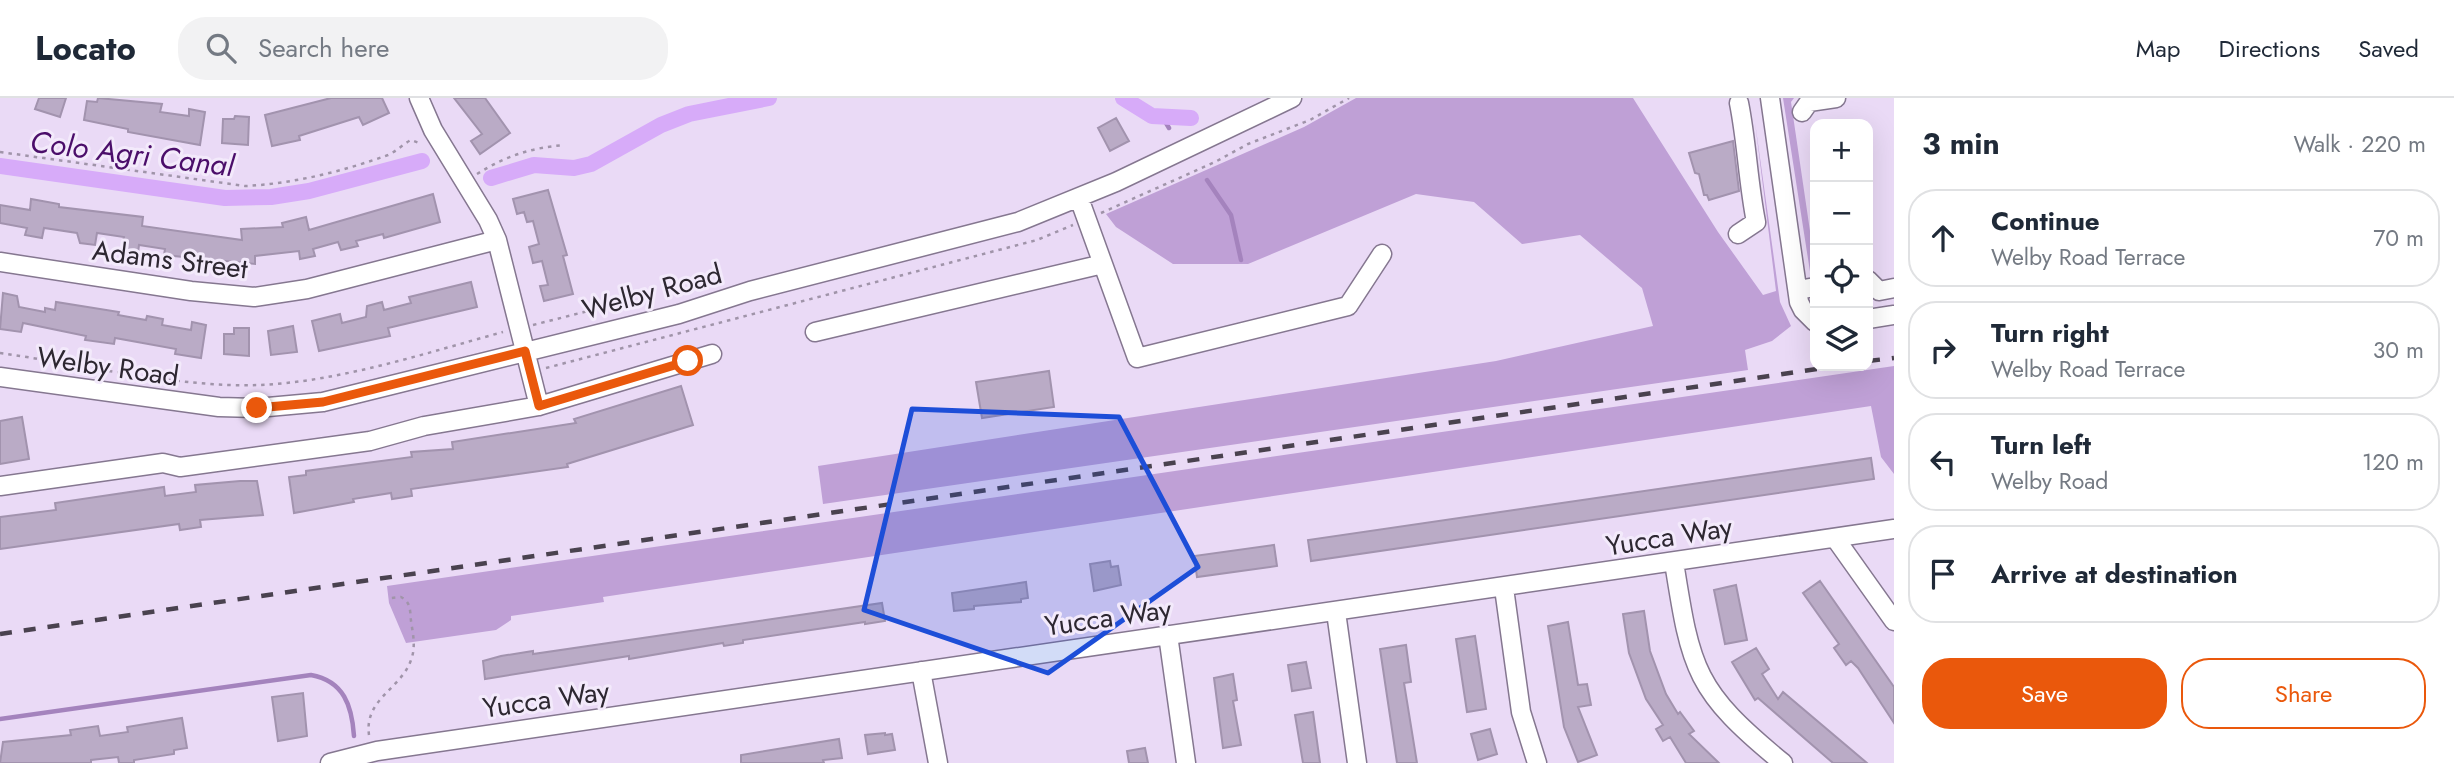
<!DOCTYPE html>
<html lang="en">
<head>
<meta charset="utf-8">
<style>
	:root { --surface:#fff; --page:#f2f2f3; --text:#1f2937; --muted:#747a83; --line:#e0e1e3; --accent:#ea580c }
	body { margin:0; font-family:Jost,sans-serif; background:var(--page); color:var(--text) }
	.controls { position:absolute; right:21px; top:21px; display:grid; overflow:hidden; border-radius:14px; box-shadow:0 7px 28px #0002 }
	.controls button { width:63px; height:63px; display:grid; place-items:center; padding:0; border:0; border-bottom:2px solid var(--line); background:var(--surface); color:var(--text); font:35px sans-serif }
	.stop { position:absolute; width:21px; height:21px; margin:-16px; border:5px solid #ea580c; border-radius:50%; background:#fff }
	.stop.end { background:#ea580c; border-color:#fff; box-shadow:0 2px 7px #0008 }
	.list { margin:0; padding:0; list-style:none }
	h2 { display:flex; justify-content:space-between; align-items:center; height:91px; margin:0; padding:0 28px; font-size:30px }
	h2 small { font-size:23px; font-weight:400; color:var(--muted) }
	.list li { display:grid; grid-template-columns:46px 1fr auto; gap:21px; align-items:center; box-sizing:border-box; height:98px; margin:0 14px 14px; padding:0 14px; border:2px solid var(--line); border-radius:28px }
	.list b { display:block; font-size:26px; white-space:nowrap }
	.list p { margin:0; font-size:23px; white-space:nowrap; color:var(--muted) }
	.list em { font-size:23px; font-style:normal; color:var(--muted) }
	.actions { display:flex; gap:14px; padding:21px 28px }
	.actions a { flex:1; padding:16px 0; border:2px solid var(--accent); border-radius:28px; text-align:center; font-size:24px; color:var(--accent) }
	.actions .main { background:var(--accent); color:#fff }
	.icon { flex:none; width:38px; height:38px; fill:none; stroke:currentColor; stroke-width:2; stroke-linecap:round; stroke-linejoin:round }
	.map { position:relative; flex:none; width:1894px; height:665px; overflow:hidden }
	header { display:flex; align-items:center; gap:42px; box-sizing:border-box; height:98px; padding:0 35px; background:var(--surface); border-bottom:2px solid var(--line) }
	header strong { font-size:33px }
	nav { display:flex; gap:38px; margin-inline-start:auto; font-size:24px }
	.search { width:490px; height:63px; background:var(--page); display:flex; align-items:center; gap:18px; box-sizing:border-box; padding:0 24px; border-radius:28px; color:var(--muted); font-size:26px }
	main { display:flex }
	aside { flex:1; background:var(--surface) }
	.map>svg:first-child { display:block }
</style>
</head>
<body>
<header>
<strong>Locato</strong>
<div class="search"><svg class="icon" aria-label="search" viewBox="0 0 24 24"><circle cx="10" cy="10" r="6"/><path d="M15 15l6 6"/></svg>Search here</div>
<nav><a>Map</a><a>Directions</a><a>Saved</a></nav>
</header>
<main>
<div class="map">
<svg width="1894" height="665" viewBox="0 0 1894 665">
	<rect width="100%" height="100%" fill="#eadaf6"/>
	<path fill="#bfa0d6" d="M1356,0H1633L1718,134L1763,197L1776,193L1755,24L1780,204L1791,228L1772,243L1745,252L1748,272L823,406L818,368L1496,263L1653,228L1642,190L1580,137L1522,146L1474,104L1416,96L1248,166H1173L1116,129L1106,116L1304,29Z
		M1783,0H1794L1791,4L1815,167V178L1811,180Z
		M1894,268V376L1881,359L1871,308L603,499L604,504L511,518V522L496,532L406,545L389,505L387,488Z"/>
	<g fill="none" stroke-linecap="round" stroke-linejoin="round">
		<path stroke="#a483bd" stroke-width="4.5" d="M1163,20L1169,30
			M1207,82L1231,117L1241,162
			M0,621L311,577C344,583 352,608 354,638"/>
		<path stroke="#d7abf9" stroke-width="16" d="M1123,0L1152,18L1191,20
			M0,68L225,100L271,99L309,93L422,63
			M491,80L534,67L574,70L591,66L661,27L689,16L769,0"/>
	</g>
	<path fill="#baabc6" stroke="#a293ae" stroke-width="2" d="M39,0H66L60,19L35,11Z
		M98,0L162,6L160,14L189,18V11L205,14L200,47L128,34V31L84,22L87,3L97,4Z
		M331,0H382L389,15L363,27L359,19L299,38L300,42L272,48L265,17Z
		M454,0H485L510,35L480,56L471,43L482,36Z
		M235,18L249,19L248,47L222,45L223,21H234Z
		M1116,20L1129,43L1110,53L1098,30Z
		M1733,43L1739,93L1709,102L1707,97H1704L1699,76L1695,75L1689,55Z
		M548,92L567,157L563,158L573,196L544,203L540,188L548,187L542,163L533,165L529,149L539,146L533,123L527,124L524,114L517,116L513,101Z
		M433,96L440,124L384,140L383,136L356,143L358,148L341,152L338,144L313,151L315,158L300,161L299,153L255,158V166L164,157L165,151L139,147L138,155L122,153L124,139L97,135L95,147L80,145L77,135L44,130L42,140L25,137L27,130L0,125V107L30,112L31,101L59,106V109L143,119L142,128L242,142L241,131L283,129L282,125L306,119L309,132Z
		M471,184L477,209L388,230L390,238L319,253L312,223L340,216L342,225L366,219L367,208L382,204L384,212L411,205L409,199Z
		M3,195L17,198L19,209L45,214V210L55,212L56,204L119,214L118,217L146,222L147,218L163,221L162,227L191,232L192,224L206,227L201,260L175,256L176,251L115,240L114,246L85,242L86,238L23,225L21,234L0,231Z
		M293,228L297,254L271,257L268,233Z
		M234,230H249V258L224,256V236H234Z
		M1049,273L1054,309L982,320L976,284Z
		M681,288L693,327L567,366L568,369L411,391L412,398L392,401L391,395L353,401L354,404L294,415L289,379L306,377V373L412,359L411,354L453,351L452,344L576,325L574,321Z
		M22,319L29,361L0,366V323Z
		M1871,360L1874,381L1311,463L1308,442Z
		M240,383H257L263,417L200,422L201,429L180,432L179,426L0,451V419L56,412L55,405L164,389L165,398L196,394L195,387Z
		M1274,447L1277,468L1197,479L1194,458Z
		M1110,463L1111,469L1118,468L1121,487L1094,493L1090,466Z
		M1820,483L1894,589V625L1858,570L1851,563L1846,567L1834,550L1839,546L1803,495Z
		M1026,484L1028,500L1021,501V504L974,508V511L954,513L952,495Z
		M1736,487L1747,542L1725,546L1714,492Z
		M882,505L885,523L865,526V524L743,542V545L724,548L723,545L629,561V558L485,581L483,563L501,558L533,553V556Z
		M1644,513L1650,553L1666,596L1678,616L1680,614L1694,633L1689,636L1719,665H1686L1670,639L1663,643L1656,631L1663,627L1646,601L1629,555L1623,516Z
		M1568,524L1578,587L1587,586L1591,607L1578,609L1597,657L1578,664L1564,629L1548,528Z
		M1475,538L1486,611L1467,614L1456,541Z
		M1406,547L1411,584L1404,585L1417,665H1397L1380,551Z
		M1756,550L1769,571L1762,576L1778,601L1783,594L1867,665H1833L1758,600L1755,602L1732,564Z
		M1306,564L1311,590L1292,593L1288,567Z
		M1233,576L1237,602L1233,603L1241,647L1223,650L1214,580Z
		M303,595L307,638L278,643L272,599Z
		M1313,614L1320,665H1303L1295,617Z
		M182,620L187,650L174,652V656L134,662V665H119L118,659L91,662V665H0L3,644L71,637L70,632L98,628L100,638L128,634L127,629Z
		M1490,631L1497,656L1478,662L1471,636Z
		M885,635V637L892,636L895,652L868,656L865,637Z
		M839,641L842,660L823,662L824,665H741V657Z
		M1145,650L1148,665H1129L1127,653Z"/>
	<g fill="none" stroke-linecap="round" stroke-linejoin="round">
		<g stroke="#857790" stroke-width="21">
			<path id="minor" d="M419,0L433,32L488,122L497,142L539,308
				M1770,0L1799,204L1803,212L1815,224
				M1802,14L1809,4L1836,0
				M1079,100L1137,260L1348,208L1382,156
				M1738,136L1756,124C1748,84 1747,45 1739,5
				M0,164L191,193L254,199L307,191L497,142
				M1868,182L1879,193L1894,190
				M1798,192L1815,189
				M1868,221L1894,217
				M815,234L1103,166
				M0,279L219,309L257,310L323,304L679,216L750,193L1018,124L1116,84L1292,0
				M0,388L163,365L180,369L370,343L424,328L539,308L712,256
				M1835,440L1894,523
				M1674,464C1691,573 1695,593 1783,665
				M1504,490L1521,614L1537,665
				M1336,514L1357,665
				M1168,537L1186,665
				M921,573L938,665
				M330,665L377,653L1894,431"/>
		</g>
		<path stroke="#a094a9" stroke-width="2.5" stroke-dasharray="3.5 5" stroke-linecap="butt" d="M0,54L245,88C292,86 344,73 388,57C397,53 403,46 411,42L422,46
			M477,76C506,58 530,50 564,47
			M1101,115L1215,64L1248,46L1310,22L1349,0
			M533,227L647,198
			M0,255C79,266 180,290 259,287C338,284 426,255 503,234
			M546,270L1037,142L1073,127
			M369,637C364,601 401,591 411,562C416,549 413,536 411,523C410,513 411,504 401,499L391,500"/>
		<use href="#minor" stroke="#fff" stroke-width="18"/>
		<path stroke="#4a424f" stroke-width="4.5" stroke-dasharray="12 12" stroke-linecap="butt" d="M1868,263L1894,260
			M0,536L1838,268"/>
	</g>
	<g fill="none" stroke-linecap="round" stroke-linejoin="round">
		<path stroke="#ea580c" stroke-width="9" d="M257,310L323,304L525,253L539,308L688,263"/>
	</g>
	<path fill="#1d4ed8" fill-opacity="0.2" stroke="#1d4ed8" stroke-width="5" stroke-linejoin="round" d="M912,311L1119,319L1198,469L1048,575L864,512Z"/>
	<g text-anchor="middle" stroke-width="6" stroke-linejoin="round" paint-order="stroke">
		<g font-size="28" fill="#2d2731" stroke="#f3eafb">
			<text transform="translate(170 161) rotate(7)" y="10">Adams Street</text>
			<text transform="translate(652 193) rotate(-15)" y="10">Welby Road</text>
			<text transform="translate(108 268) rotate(8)" y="10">Welby Road</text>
			<text transform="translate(1669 438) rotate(-9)" y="10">Yucca Way</text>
			<text transform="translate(1108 519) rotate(-8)" y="10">Yucca Way</text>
			<text transform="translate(546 601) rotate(-8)" y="10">Yucca Way</text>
		</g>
		<g font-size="30" font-style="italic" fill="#4b0e6a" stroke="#f3eafb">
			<text transform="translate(132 56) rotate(7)" y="10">Colo Agri Canal</text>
		</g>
	</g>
</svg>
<div class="controls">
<button>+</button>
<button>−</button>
<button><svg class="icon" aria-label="locate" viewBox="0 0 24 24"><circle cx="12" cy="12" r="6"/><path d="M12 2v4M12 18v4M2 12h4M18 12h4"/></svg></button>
<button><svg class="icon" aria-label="layers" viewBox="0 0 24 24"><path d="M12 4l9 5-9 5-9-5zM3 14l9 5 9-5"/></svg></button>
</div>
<div class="stop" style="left:688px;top:263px"></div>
<div class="stop end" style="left:257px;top:310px"></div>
</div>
<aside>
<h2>3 min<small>Walk · 220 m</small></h2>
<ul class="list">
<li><svg class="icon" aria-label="ahead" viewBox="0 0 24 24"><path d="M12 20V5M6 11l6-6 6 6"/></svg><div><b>Continue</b><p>Welby Road Terrace</p></div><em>70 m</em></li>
<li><svg class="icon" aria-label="right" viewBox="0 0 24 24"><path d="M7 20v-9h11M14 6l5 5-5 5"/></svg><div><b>Turn right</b><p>Welby Road Terrace</p></div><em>30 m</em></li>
<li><svg class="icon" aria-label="left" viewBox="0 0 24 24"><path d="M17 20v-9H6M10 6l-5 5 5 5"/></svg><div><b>Turn left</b><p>Welby Road</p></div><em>120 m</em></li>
<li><svg class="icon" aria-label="arrive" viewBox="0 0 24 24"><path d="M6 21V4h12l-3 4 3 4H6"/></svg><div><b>Arrive at destination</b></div></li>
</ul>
<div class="actions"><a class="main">Save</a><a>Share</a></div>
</aside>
</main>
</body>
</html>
